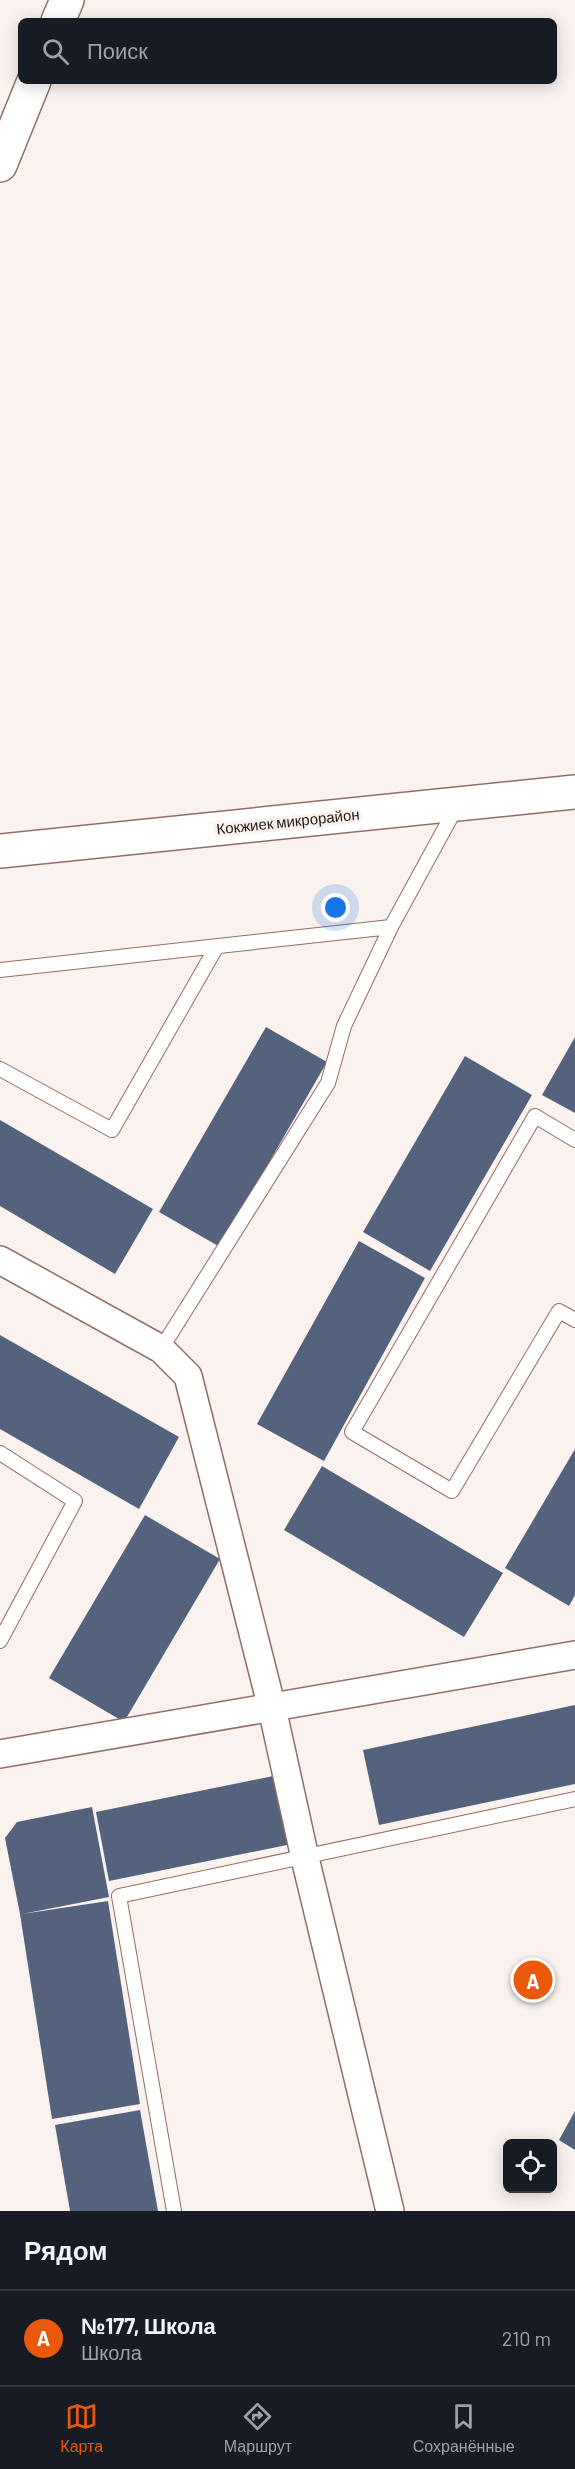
<!DOCTYPE html>
<html lang="ru">
<head>
<meta charset="utf-8">
<style>
	:root { --surface:#171b24; --page:#242831; --text:#f1f3f6; --muted:#9ea1a6; --line:#363941; --accent:#ea580c }
	body { margin:0; font-family:Barlow,sans-serif; background:var(--page); color:var(--text) }
	.controls { position:absolute; right:18px; bottom:18px; display:grid; overflow:hidden; border-radius:9px; box-shadow:0 3px 15px #0003 }
	.controls button { width:54px; height:54px; display:grid; place-items:center; padding:0; border:0; border-bottom:2px solid var(--line); background:var(--surface); color:var(--text); font:30px sans-serif }
	.you { position:absolute; left:336px; top:908px; width:21px; height:21px; margin:-15px; border:4px solid #fff; border-radius:50%; background:#1a73e8; box-shadow:0 0 0 9px #1a73e833 }
	.badge { display:grid; place-items:center; width:39px; height:39px; border-radius:50%; background:var(--accent); color:#fff; font-size:20px; font-weight:700 }
	.pin { position:absolute; translate:-50% -50%; border:3px solid #fff; box-shadow:0 2px 6px #0006 }
	.list { margin:0; padding:0; list-style:none }
	h2 { display:flex; justify-content:space-between; align-items:center; height:78px; margin:0; padding:0 24px; font-size:26px }
	h2 small { font-size:20px; font-weight:400; color:var(--muted) }
	.list li { display:grid; grid-template-columns:39px 1fr auto; gap:18px; align-items:center; box-sizing:border-box; height:96px; padding:0 24px; border-top:2px solid var(--line) }
	.list b { display:block; font-size:22px; white-space:nowrap }
	.list p { margin:0; font-size:20px; white-space:nowrap; color:var(--muted) }
	.list em { font-size:20px; font-style:normal; color:var(--muted) }
	.icon { flex:none; width:33px; height:33px; fill:none; stroke:currentColor; stroke-width:2; stroke-linecap:round; stroke-linejoin:round }
	.map { position:relative; flex:none; width:575px; height:2211px; overflow:hidden }
	.search { position:absolute; background:var(--surface); box-shadow:0 3px 15px #0003; left:18px; right:18px; top:18px; height:66px; display:flex; align-items:center; gap:15px; box-sizing:border-box; padding:0 21px; border-radius:9px; color:var(--muted); font-size:22px }
	.sheet { height:174px; background:var(--surface) }
	nav { display:flex; justify-content:space-around; align-items:center; box-sizing:border-box; height:84px; border-top:2px solid var(--line); background:var(--surface); font-size:16px; color:var(--muted) }
	nav a { display:grid; justify-items:center; gap:3px }
	nav .on { color:var(--accent) }
	.map>svg:first-child { display:block }
</style>
</head>
<body>
<div class="map">
<svg width="575" height="2211" viewBox="0 0 575 2211">
	<rect width="100%" height="100%" fill="#faf2ef"/>
	<path fill="#55627e" d="M266,1027L327,1062L220,1247L159,1212Z
		M575,1037V1113L542,1095Z
		M465,1056L532,1095L430,1271L363,1232Z
		M0,1120L153,1209L115,1274L0,1206Z
		M359,1241L425,1278L324,1461L257,1424Z
		M0,1335L179,1437L139,1509L0,1429Z
		M575,1449V1595L569,1606L505,1568Z
		M322,1466L503,1573L464,1637L284,1530Z
		M145,1515L220,1559L124,1722L49,1678Z
		M575,1705V1784L379,1825L363,1750Z
		M278,1775L292,1844L109,1881L96,1812Z
		M92,1807L109,1897L22,1914L108,1901L140,2104L52,2119L20,1914L5,1838L17,1822Z
		M140,2110L158,2211H70L55,2125Z
		M575,2111V2150L559,2140Z"/>
	<g fill="none" stroke-linecap="round" stroke-linejoin="round">
		<g stroke="#906e63" stroke-width="16">
			<path id="lane" d="M0,970L391,927L457,806
				M0,1069L112,1130L217,946
				M575,1140L535,1116L352,1432L452,1491L559,1311L575,1320
				M161,1349L328,1083L344,1026L391,927
				M0,1453L75,1501L0,1641
				M174,2211L119,1896L575,1799"/>
		</g>
		<g stroke="#906e63" stroke-width="30">
			<path id="street" d="M0,1260L161,1349L188,1376L272,1708L305,1858L390,2211
				M0,1754L575,1655"/>
		</g>
		<g stroke="#906e63" stroke-width="36">
			<path id="secondary" d="M58,21L67,0
				M0,165L34,81
				M0,851L575,792"/>
		</g>
		<use href="#lane" stroke="#fff" stroke-width="14"/>
		<use href="#street" stroke="#fff" stroke-width="27"/>
		<use href="#secondary" stroke="#fff" stroke-width="33"/>
	</g>
	<g text-anchor="middle" stroke-width="6" stroke-linejoin="round" paint-order="stroke">
		<g font-size="15" fill="#241712" stroke="#faf2ef">
			<text transform="translate(288 822) rotate(-6)" y="5">Кокжиек микрорайон</text>
		</g>
	</g>
</svg>
<div class="controls">
<button><svg class="icon" aria-label="locate" viewBox="0 0 24 24"><circle cx="12" cy="12" r="6"/><path d="M12 2v4M12 18v4M2 12h4M18 12h4"/></svg></button>
</div>
<div class="you"></div>
<div class="pin badge" style="left:533px;top:1980px">A</div>
<div class="search"><svg class="icon" aria-label="search" viewBox="0 0 24 24"><circle cx="10" cy="10" r="6"/><path d="M15 15l6 6"/></svg>Поиск</div>
</div>
<section class="sheet">
<h2>Рядом<small></small></h2>
<ul class="list">
<li><span class="badge">A</span><div><b>№177, Школа</b><p>Школа</p></div><em>210 m</em></li>
</ul>
</section>
<nav>
<a class="on"><svg class="icon" aria-label="map" viewBox="0 0 24 24"><path d="M3 6l6-2 6 2 6-2v14l-6 2-6-2-6 2zM9 4v14M15 6v14"/></svg>Карта</a>
<a><svg class="icon" aria-label="directions" viewBox="0 0 24 24"><path d="M12 3l9 9-9 9-9-9zM9 14v-3h6M13 9l2 2-2 2"/></svg>Маршрут</a>
<a><svg class="icon" aria-label="saved" viewBox="0 0 24 24"><path d="M7 4h10v16l-5-4-5 4z"/></svg>Сохранённые</a>
</nav>
</body>
</html>
